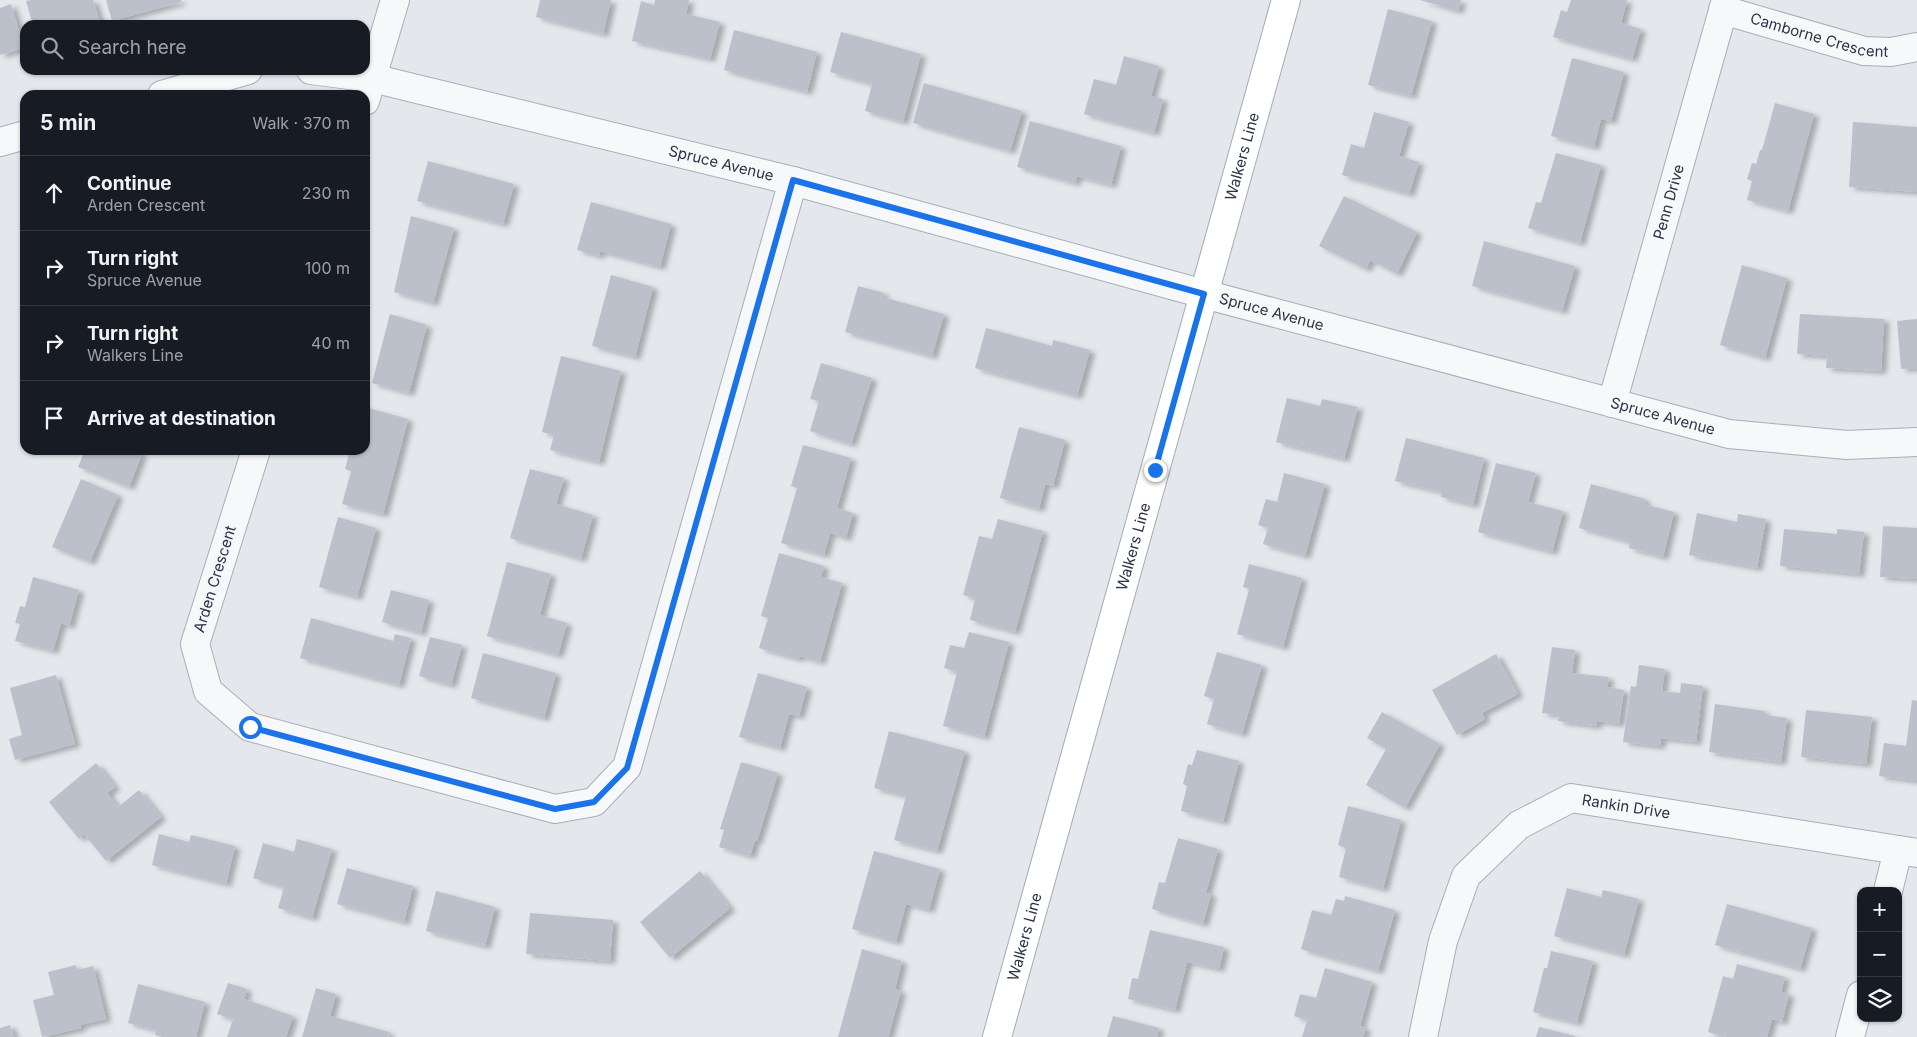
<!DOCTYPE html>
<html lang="en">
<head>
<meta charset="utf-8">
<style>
	:root { --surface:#171b24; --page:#20242c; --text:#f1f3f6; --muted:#9ea1a6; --line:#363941 }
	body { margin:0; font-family:Inter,sans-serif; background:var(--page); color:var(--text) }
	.controls { position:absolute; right:15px; bottom:15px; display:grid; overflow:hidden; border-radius:10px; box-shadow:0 1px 4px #0004 }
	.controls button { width:45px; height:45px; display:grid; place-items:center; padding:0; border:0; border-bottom:1px solid var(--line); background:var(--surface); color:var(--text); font:25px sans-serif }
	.stop { position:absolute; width:15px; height:15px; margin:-11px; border:4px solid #1a73e8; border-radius:50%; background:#fff }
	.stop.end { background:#1a73e8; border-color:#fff; box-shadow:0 1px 5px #0008 }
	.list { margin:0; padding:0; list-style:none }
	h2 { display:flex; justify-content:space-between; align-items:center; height:65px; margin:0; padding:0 20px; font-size:21px }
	h2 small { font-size:16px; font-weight:400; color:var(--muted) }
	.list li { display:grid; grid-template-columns:32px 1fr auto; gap:15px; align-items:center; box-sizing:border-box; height:75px; padding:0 20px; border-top:1px solid var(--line) }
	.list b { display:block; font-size:19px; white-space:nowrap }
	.list p { margin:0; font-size:16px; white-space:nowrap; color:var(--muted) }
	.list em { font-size:16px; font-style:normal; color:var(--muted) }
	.icon { flex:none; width:28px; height:28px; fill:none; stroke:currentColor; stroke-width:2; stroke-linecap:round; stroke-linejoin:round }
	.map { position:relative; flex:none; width:1917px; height:1037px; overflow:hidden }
	.search { position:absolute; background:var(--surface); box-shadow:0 1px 4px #0004; left:20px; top:20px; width:350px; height:55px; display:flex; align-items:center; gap:12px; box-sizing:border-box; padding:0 18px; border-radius:15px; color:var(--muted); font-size:19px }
	.panel { position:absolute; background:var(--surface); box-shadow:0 1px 4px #0004; left:20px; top:90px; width:350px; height:365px; border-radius:15px }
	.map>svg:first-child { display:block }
</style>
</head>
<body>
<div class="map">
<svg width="1917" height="1037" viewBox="0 0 1917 1037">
	<defs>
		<filter id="shadow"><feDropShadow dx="5.5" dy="3" stdDeviation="2.5" flood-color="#0004"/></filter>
	</defs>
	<rect width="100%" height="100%" fill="#e4e7ec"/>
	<path fill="#bbc0ca" filter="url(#shadow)" d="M32,0H93L101,25H33L26,1Z
		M106,0H181V2L112,21Z
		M540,0H611L603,34L536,17Z
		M655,0H689L686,14L720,22L710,59L632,41L641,1L654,5Z
		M1420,0H1461L1458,11Z
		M1571,0H1627L1621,23L1641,29L1632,59L1553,37L1561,10L1567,12Z
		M11,4L24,48L0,55V8Z
		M1388,9L1432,21L1411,96L1368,85Z
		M734,30L817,52L807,92L724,70Z
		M841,32L921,54L903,122L865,111L872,84L830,72Z
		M1124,56L1159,66L1151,96L1163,99L1154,133L1084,114L1094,79L1116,85Z
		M1572,58L1624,72L1611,121L1601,119L1594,147L1551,136Z
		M924,83L1022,111L1010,151L913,123Z
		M1775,103L1814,114L1788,211L1747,200L1752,181L1747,179L1752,163L1756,164L1760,150H1762Z
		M1374,112L1409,122L1399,156L1419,162L1409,194L1342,175L1351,144L1364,148Z
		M1030,121L1121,146L1111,185L1077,176L1075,183L1017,167Z
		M1853,122L1917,127V192L1849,187Z
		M1556,153L1601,165L1580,243L1528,228L1536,202L1541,203Z
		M428,161L514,184L503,224L417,201Z
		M1344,196L1417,232L1397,274L1370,260L1366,269L1319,246Z
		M591,202L671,224L660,267L600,251L599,256L577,250Z
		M411,216L454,228L433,303L394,292Z
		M1484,241L1575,266L1562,311L1472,286Z
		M1742,265L1787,278L1765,358L1720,345Z
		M611,275L653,287L635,357L592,346Z
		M858,286L884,293L882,297L944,314L932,356L845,332Z
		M390,314L427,325L409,393L372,383Z
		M1800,314L1884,319L1881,371L1826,368L1827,356L1797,354Z
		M1917,319V368L1901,369L1897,321Z
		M986,328L1052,346L1053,340L1090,350L1077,396L975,368Z
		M561,356L621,371L599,462L550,450L554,435L542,432Z
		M821,363L872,378L851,444L810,431L819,401L810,399Z
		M1287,398L1320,406L1322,399L1358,407L1344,459L1276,442Z
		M365,407L408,419L383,514L342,504L351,471L345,469L350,450H365Z
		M1019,427L1065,440L1053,486L1045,484L1039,509L1000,498Z
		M1406,438L1484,458L1473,505L1441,497L1442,492L1395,481Z
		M803,445L851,458L837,508L853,513L846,538L830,533L824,555L781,543L797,488L791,486Z
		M85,450H134L142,454L129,487L78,467Z
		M1496,463L1536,473L1528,502L1563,511L1552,552L1478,532Z
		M530,469L564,478L556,504L593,515L581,559L510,538Z
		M1284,473L1325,484L1305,556L1263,544L1268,528L1258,525L1266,499L1277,502Z
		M81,479L118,495L90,562L52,547Z
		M1591,484L1645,499L1644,504L1674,512L1663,557L1629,548L1630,542L1579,528Z
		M1697,513L1737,522L1738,514L1766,519L1757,568L1689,555Z
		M338,517L376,528L357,597L319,587Z
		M998,519L1043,531L1015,632L970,620L975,598L963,595L979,536L992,539Z
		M1883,526L1917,528V579L1880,577Z
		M1784,529L1837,534V529L1864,532L1859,574L1780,566Z
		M779,553L824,566L821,577L842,583L820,662L800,656L798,659L759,648L768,618L761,616Z
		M507,562L551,574L540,615L567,623L558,655L487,636Z
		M1249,564L1302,578L1283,647L1237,634L1249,589L1243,587Z
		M33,577L79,590L69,626L61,623L53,651L15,641L20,624L15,623L20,606L25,607Z
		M391,590L429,600L421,633L382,622Z
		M311,618L393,641L395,634L411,638L399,685L300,658Z
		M969,632L1009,642L984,737L943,726L957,672L944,668L950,645L964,648Z
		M430,637L462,645L451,685L419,676Z
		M1552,647L1575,650L1572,673L1609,677L1607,687L1624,690L1619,724L1597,721L1596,726L1558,721L1559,715L1542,713Z
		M1217,652L1262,665L1242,734L1207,724L1214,699L1204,696Z
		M483,653L556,673L544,718L471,698Z
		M1496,654L1518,694L1482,713L1485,719L1457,735L1432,690Z
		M1639,665L1665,669L1662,691L1680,693L1681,683L1703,686L1696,742L1661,738L1660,746L1623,742L1631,686L1636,687Z
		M758,673L807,687L799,716L789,714L780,748L739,737Z
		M56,675L75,744L15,760L9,739L22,735L10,688Z
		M1912,700L1917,701V781L1879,776L1884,743L1906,746Z
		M1715,704L1765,711V715L1787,718L1781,762L1709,752Z
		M1806,710L1872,717L1866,764L1801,757Z
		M1382,712L1440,744L1405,808L1366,785L1386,749L1367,738Z
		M889,731L965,751L937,851L894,840L906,796L874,788Z
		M1197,750L1239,761L1223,822L1181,811L1187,786L1183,784L1188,764L1192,765Z
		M741,762L778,773L757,841L755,840L750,856L719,847L724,830L720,829Z
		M96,763L115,787L107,793L118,807L139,790L161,817L106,861L84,834L79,839L49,802Z
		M1348,806L1401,820L1383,889L1339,877L1346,848L1338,845Z
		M159,834L189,842L191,835L235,846L226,884L152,865Z
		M1178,838L1218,849L1206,893L1211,894L1203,924L1152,909L1159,882L1165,883Z
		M297,839L332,849L312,918L278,908L284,887L253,878L263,843L294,852Z
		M874,851L940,869L929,910L906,904L896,942L852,929Z
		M347,868L413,886L404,922L337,904Z
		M700,871L730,908L670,958L640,922Z
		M1567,888L1601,897L1603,890L1639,899L1624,955L1554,936Z
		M436,891L495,907L485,946L426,931Z
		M1345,896L1395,910L1378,971L1301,949L1312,910L1331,915L1336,899L1344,901Z
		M1727,904L1812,928L1800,969L1715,945Z
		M530,913L613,920L610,961L526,954Z
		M1150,930L1224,947L1219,969L1187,962L1175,1010L1128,999L1132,978L1138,979Z
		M862,949L902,961L895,989L901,991L888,1037H838Z
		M1551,951L1593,961L1577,1023L1533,1012L1544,968H1547Z
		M1737,964L1785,977L1781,992L1789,994L1782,1022L1772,1019L1767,1037H1727L1708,1032L1723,976L1733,979Z
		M76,965L77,970L93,966L106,1019L80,1025L81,1028L42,1037L33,1000L54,995L48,972Z
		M1325,968L1372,982L1360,1026L1366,1028L1363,1037H1302L1307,1020L1294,1016L1300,994L1316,998Z
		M228,983L247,989L244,999L293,1016L286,1037H227L233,1019L217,1014Z
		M138,984L205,1002L196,1037H162L155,1035L156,1030L128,1023Z
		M316,988L336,994L330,1016L389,1032L388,1037H302Z
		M1113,1016L1159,1028L1157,1037H1107Z
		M10,1025L14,1037H0V1028Z
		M1539,1027L1575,1036V1037H1536Z"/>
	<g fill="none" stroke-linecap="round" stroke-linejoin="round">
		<g stroke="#a9aeb7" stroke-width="30">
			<g id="minor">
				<path id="s1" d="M1723,10L1864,51L1891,52L1917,47"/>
				<path id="s2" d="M311,70L372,78L793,181L1204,294L1729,434L1847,445L1917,442"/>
				<path d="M162,95L248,70"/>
				<path d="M365,101L395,0"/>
				<path d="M0,142L25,135"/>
				<path id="s3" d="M1612,403L1726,0"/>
				<path d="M256,450L195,644L208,691L250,727L555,809L594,802L627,767L793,181"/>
				<path d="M1888,891L1898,850"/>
				<path id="s4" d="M1423,1037L1443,941L1466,876L1519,825L1571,798L1917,853"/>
				<path d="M1850,1037L1861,995"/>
			</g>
		</g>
		<g stroke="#a3abb8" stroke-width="30">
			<g id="major">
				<path id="s5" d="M997,1037L1286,0"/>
			</g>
		</g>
		<use href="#minor" stroke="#f7f8fa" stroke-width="28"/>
		<use href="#major" stroke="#fff" stroke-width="28"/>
	</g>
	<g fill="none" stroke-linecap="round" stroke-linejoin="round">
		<path stroke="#1a73e8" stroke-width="6" d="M250,727L555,809L594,802L627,768L793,180L1204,294L1155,470"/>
	</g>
	<g text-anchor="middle" stroke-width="4.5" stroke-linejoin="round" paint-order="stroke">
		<g font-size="15" fill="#2b3445" stroke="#f4f6f9">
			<text dy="5" stroke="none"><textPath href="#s1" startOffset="100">Camborne Crescent</textPath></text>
			<text dy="5" stroke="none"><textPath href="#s5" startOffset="914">Walkers Line</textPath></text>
			<text dy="5" stroke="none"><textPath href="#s2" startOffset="421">Spruce Avenue</textPath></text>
			<text dy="5" stroke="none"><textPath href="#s3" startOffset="209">Penn Drive</textPath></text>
			<text dy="5" stroke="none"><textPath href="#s2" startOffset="991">Spruce Avenue</textPath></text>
			<text dy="5" stroke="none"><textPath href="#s2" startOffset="1396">Spruce Avenue</textPath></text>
			<text dy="5" stroke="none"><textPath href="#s5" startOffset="509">Walkers Line</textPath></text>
			<text transform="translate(215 579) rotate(-73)" y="5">Arden Crescent</text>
			<text dy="5" stroke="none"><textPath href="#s4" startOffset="355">Rankin Drive</textPath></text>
			<text dy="5" stroke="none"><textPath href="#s5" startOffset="104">Walkers Line</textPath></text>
		</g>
	</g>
</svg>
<div class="controls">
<button>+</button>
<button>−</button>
<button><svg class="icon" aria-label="layers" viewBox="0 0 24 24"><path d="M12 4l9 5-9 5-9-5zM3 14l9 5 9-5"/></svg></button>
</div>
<div class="stop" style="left:250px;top:727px"></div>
<div class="stop end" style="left:1155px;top:470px"></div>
<div class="search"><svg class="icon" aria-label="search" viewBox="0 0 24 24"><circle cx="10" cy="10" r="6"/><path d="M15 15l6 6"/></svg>Search here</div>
<section class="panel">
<h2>5 min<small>Walk · 370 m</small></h2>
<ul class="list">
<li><svg class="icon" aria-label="ahead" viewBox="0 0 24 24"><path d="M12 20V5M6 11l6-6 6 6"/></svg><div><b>Continue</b><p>Arden Crescent</p></div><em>230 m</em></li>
<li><svg class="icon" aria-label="right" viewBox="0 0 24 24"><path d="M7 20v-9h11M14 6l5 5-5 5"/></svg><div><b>Turn right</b><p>Spruce Avenue</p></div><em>100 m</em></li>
<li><svg class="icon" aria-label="right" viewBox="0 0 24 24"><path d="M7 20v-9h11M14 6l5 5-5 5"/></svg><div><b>Turn right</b><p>Walkers Line</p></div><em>40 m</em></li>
<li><svg class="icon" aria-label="arrive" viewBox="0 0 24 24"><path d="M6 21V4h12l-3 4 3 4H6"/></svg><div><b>Arrive at destination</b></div></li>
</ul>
</section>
</div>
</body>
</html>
